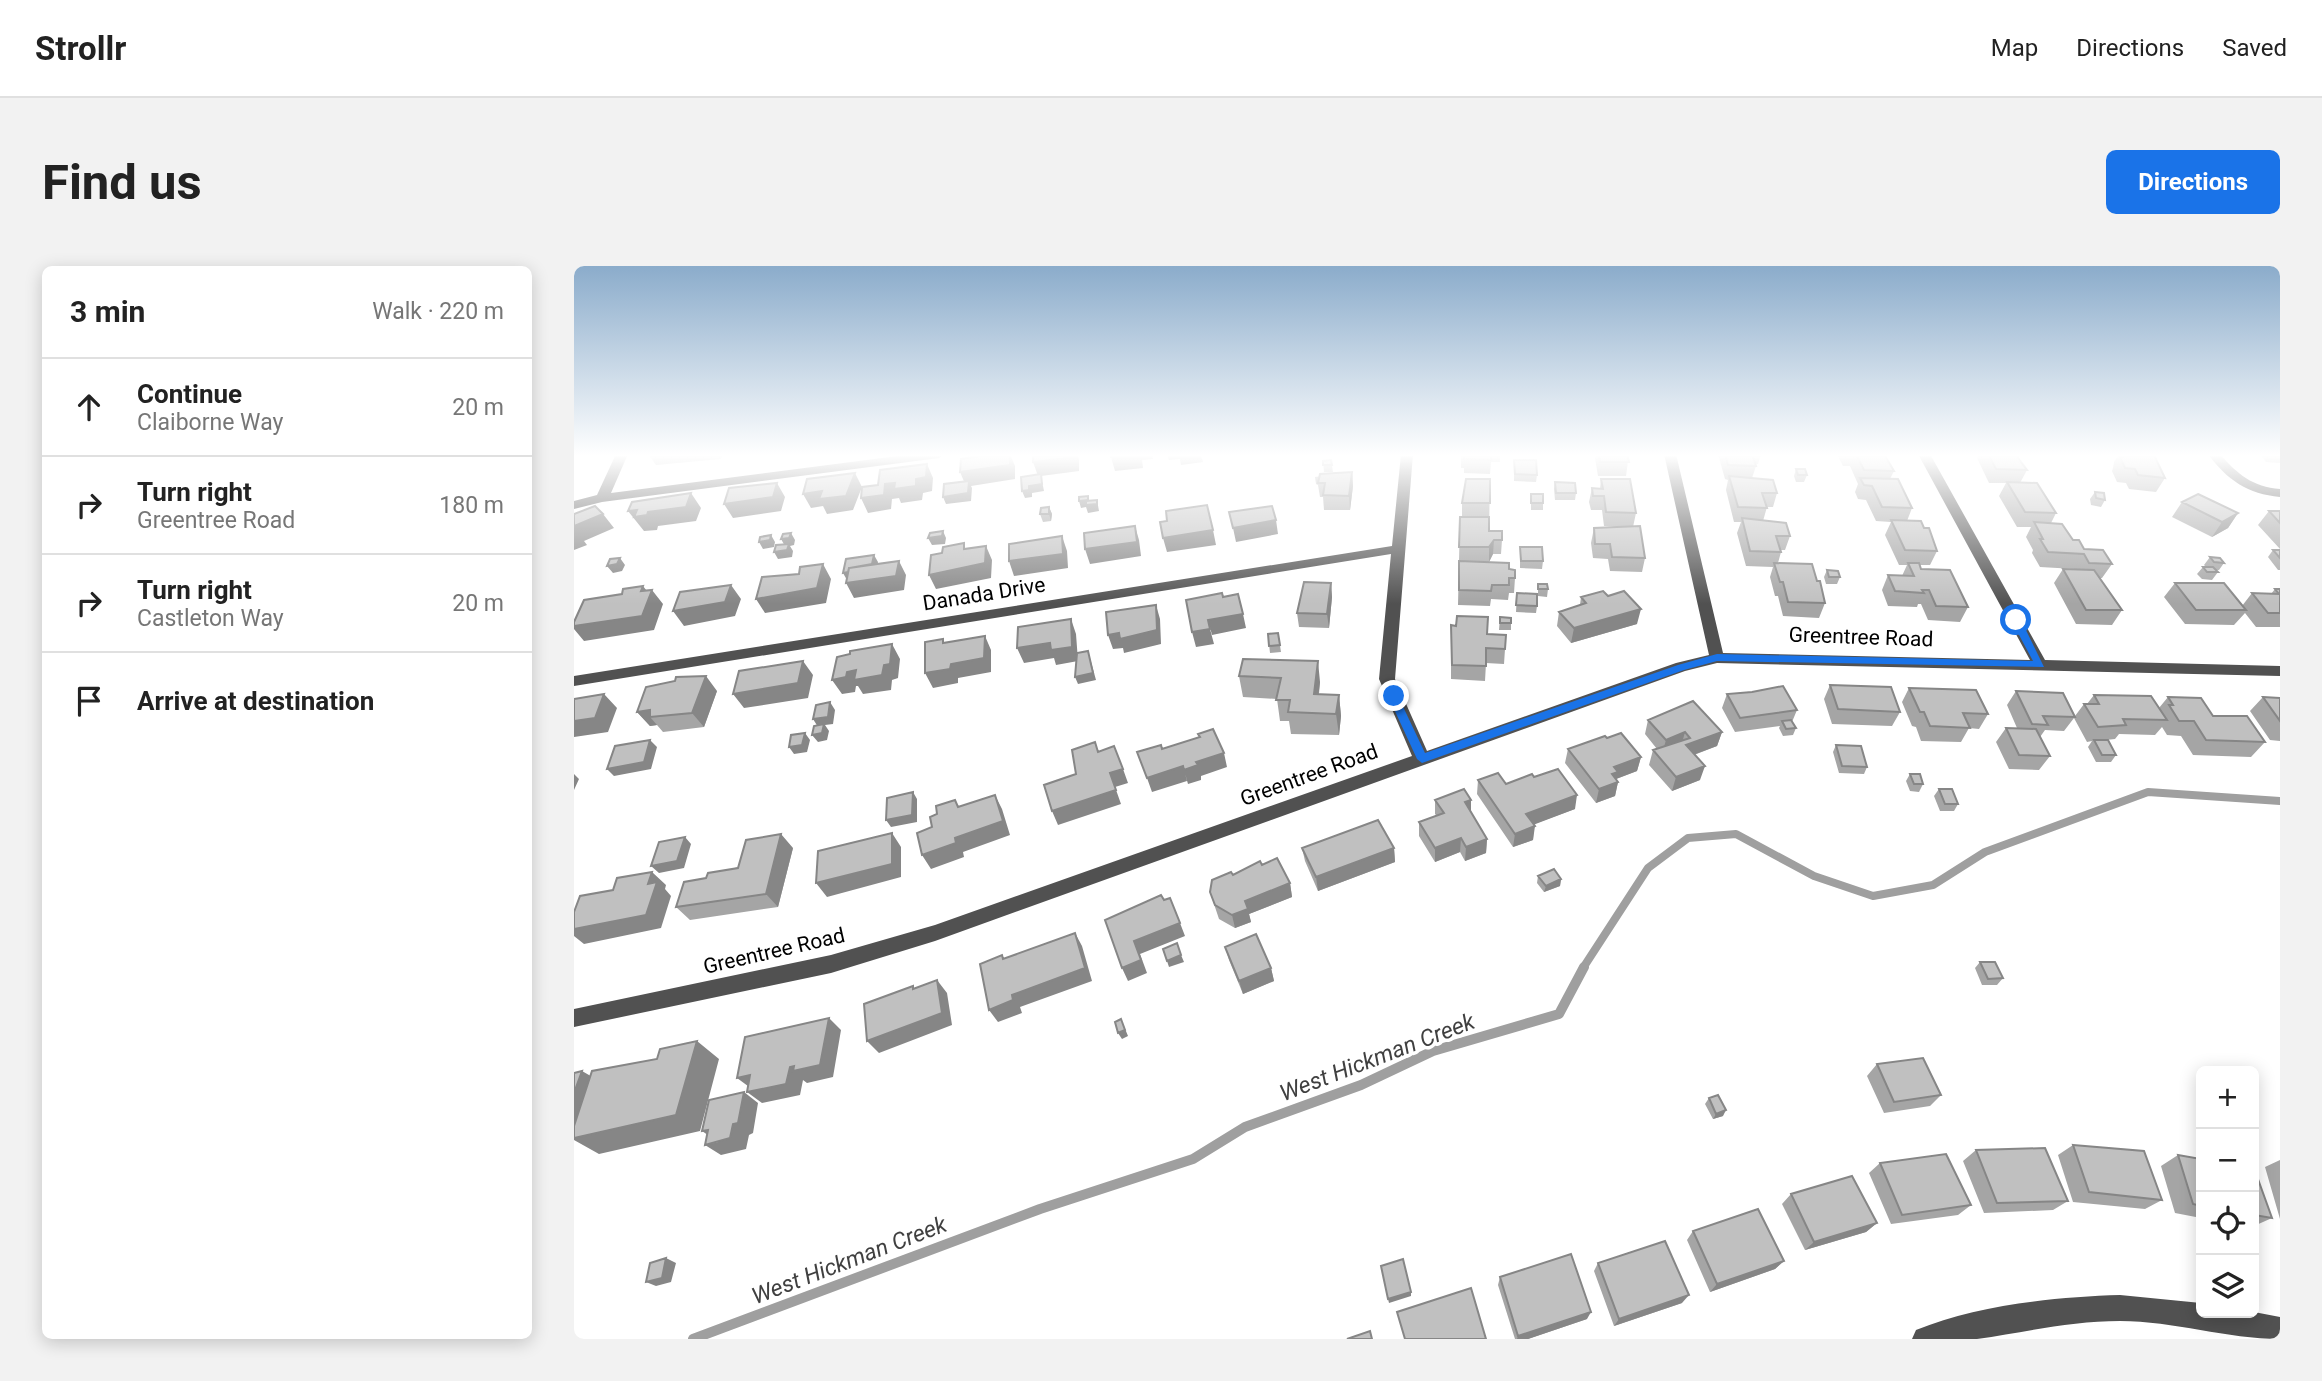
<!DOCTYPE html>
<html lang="en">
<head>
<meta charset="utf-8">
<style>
	:root { --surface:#fff; --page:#f2f2f2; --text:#222; --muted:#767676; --line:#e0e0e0; --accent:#1a73e8 }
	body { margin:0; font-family:Roboto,sans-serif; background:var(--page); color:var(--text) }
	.controls { position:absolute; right:21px; bottom:21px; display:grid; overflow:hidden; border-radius:10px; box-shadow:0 4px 18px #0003 }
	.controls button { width:63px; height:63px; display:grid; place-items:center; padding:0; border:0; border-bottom:2px solid var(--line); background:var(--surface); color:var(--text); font:35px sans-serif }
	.stop { position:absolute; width:21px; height:21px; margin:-16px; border:5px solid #1a73e8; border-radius:50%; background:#fff }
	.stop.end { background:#1a73e8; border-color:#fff; box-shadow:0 2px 7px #0008 }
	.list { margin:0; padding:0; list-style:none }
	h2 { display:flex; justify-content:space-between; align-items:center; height:91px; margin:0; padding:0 28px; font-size:30px }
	h2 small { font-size:23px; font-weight:400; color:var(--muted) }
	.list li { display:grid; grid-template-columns:46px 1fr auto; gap:21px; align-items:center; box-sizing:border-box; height:98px; padding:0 28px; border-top:2px solid var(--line) }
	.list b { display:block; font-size:26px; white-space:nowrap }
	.list p { margin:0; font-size:23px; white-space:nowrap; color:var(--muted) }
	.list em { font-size:23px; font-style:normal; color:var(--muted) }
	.icon { flex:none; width:38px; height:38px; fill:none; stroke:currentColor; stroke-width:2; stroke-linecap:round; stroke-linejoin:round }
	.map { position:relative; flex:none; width:1706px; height:1073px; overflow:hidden; border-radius:10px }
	header { display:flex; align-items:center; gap:42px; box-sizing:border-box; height:98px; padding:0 35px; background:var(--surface); border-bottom:2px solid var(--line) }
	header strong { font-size:33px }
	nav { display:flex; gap:38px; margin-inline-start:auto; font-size:24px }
	.intro { display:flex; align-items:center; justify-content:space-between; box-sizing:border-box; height:168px; padding:0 42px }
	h1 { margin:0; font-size:49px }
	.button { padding:18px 32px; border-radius:10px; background:var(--accent); color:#fff; font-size:24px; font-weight:700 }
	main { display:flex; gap:42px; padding:0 42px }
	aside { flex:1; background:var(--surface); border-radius:10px; box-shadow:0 4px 18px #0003 }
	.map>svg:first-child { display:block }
</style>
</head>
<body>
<header>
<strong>Strollr</strong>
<nav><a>Map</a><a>Directions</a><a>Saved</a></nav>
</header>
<div class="intro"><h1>Find us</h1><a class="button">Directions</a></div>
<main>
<aside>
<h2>3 min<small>Walk · 220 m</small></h2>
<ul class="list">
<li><svg class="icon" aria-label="ahead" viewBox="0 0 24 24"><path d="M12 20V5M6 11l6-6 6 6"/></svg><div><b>Continue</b><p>Claiborne Way</p></div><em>20 m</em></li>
<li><svg class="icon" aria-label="right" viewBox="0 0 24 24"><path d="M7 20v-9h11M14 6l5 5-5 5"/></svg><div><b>Turn right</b><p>Greentree Road</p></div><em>180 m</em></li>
<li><svg class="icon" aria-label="right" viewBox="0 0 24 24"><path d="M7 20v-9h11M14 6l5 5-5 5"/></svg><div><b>Turn right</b><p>Castleton Way</p></div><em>20 m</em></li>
<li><svg class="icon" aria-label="arrive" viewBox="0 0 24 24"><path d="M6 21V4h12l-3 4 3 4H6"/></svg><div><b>Arrive at destination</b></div></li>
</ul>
</aside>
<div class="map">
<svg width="1706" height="1073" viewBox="0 0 1706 1073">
	<rect width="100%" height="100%" fill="#fff"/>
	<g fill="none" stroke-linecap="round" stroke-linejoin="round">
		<path stroke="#9f9f9f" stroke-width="8" d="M1009,702L1074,602L1114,572L1162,568L1240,610L1299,630L1359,619L1411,586L1574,526L1706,535"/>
		<path stroke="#9f9f9f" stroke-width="10" d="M119,1073L466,943L619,893L671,861L787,819L859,785L985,748L1010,701"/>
		<path fill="#515151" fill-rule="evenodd" d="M42,188H54L37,227L339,188H371L365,192L28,236L0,243V235L23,229Z
			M827,188H839L821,413L853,485L1102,397L1135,389L1090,188H1102L1149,387L1456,394L1344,188H1356L1471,394L1706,400V410L1143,397L1111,405L361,675L257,707L0,761V743L257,689L361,659L838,490L805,413L817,288L0,420V410L818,280Z
			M1634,188H1646C1663,208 1679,221 1706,223V231C1674,228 1653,214 1634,188Z
			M1546,1029L1627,1037V1047L1680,1046L1706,1051V1073C1653,1073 1600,1055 1546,1055C1497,1055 1451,1066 1403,1073C1382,1073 1359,1073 1338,1073L1342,1064C1402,1039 1481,1031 1546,1029Z"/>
	</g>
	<path fill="#a5a5a5" d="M74,188H149L147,193L82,199Z
		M887,188H926V196H917L916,208L890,207V202H887Z
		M1022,188H1055L1052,210H1024L1021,192Z
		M1144,188H1187L1184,198H1181L1182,200L1178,212L1203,227L1199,241H1193L1189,255L1216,270L1211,284H1207V286L1204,297L1251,337L1245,352L1209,350L1204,330H1201L1196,311L1199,301L1172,300L1163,267L1167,256H1160L1152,224L1154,214L1151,213Z
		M1265,188H1282L1320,205L1316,213L1338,242L1333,255L1363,285L1356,299H1346L1347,303L1394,341L1386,356L1354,354L1347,338H1344L1343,341L1314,340L1308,324L1314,309L1328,310L1333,299H1325L1311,269L1317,256L1302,255L1292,234L1284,233L1281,226L1284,218L1276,200H1269L1264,190Z
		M1405,188H1441L1453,204L1446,217L1482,247L1477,257L1510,283L1538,298L1528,312H1525L1548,344L1538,359L1502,358L1480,317L1489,303H1501L1466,301L1458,287L1459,284L1452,271L1457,261H1443L1425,230L1432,217H1415L1403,192Z
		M1545,188H1584L1581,192L1591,212L1582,226L1555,223L1552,217L1543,216L1538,205L1539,202L1540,196Z
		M1686,188H1706V197L1692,196Z
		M757,194L759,206H750L749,195Z
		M940,194L963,209L962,216L940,215Z
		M1222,203L1233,209L1230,216H1222L1220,210Z
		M778,206L779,220L776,244H750L749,231H746L744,219L742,218L741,211Z
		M916,213L915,265L928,274L927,288H919L915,296L885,295L886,251H888V237Z
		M1027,213L1062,247L1059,261L1071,292L1068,306L1036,305L1034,293L1019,292L1017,277L1020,262L1054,261L1030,260L1028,244H1017L1015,236L1018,222H1026Z
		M981,216L1002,227L1001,234H981L980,223Z
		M1521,226L1531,234L1527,241L1517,239L1516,233Z
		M957,228L969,237V244H957Z
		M1608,236L1664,247L1654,262L1638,271L1598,251Z
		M475,241L478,248L477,255L469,256L466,248Z
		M1695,245H1706V283L1684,259Z
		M946,281L969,295L968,303L946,302Z
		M1699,284H1706V304H1704L1694,291Z
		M1636,291L1650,297L1645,304H1642L1644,306L1638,314L1628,313L1623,308L1629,301H1632L1630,299Z
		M885,295L935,303L941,312L940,327H935L934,334L917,333L916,340L884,339Z
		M1253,304L1266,311L1263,318H1252L1250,311Z
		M757,317L758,331L755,362L725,361L723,347Z
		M1601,317L1668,340L1678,327L1697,328L1701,323H1706V361H1682L1671,347L1660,359L1611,358L1590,331Z
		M964,318L974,323L973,331L964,330Z
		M943,327L963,340L962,347L942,346Z
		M1007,331L1063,358L997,377L983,360L985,346L1006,339Z
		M926,351L937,352V364H925Z
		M877,359L913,368L931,383L930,398L912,397L911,415L877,413Z
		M704,367L707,386L696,387L694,368Z
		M669,393L746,416L745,428L765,429L767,450L765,469L717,468L715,455H706L703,433L669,431L665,410Z
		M1256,419L1326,446L1318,460L1258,458L1250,433Z
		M1335,422L1414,448L1405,463L1395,462L1387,476L1347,475L1342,461L1338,460L1328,436Z
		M143,425L130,461L89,466L83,459L76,460L63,446Z
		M1442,425L1501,450L1510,438H1513L1520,429L1585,442L1594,431L1639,450L1691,476L1677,491L1619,489L1607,470L1593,469L1588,461L1581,469L1545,468L1541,473L1532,474L1542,489L1537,496H1522L1514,481L1518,475L1513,476L1500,452L1490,465L1471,464L1466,471L1476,490L1465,504L1435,503L1422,476L1432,462H1443L1433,439Z
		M1153,428L1223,444L1218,456L1222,462L1219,469L1209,470L1205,462L1206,460L1161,466L1148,442Z
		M1689,431L1706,432V475L1696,474L1676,445Z
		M1074,454L1148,466L1143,480L1120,489L1126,514L1098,525L1075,499L1079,484L1083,483L1071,468Z
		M1033,472L1067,491L1063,505L1042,513L1044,516L1041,530L1022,537L991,497L994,483Z
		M1262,479L1293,501L1290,508L1265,507L1259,486Z
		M1336,508L1349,518L1345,526L1336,525L1332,515Z
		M960,511L1001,543L960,558L959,574L939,581L903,528L904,514L932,518Z
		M1365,523L1384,538L1380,545H1366L1360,530Z
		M861,534L897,546L913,573L912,587L891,595L886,586L861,596L845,570V556L863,550L861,548Z
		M219,582L204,641L116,654L102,641L132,612Z
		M728,582H820L821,596L744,625L731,595Z
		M688,599L716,617L718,631L675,648L677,656L661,662L645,653L636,626L659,609Z
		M964,610L987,613L986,620L970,626L963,617Z
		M651,681L697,702L700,715L669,728L655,694Z
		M1406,696L1429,712L1423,719H1408L1401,702Z
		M1303,798L1367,829L1356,840L1310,847L1293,810Z
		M1135,832L1149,850L1139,853L1131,838Z
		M1499,879L1588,934L1571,943L1499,936L1484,889Z
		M1402,884L1494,935L1479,944L1410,947L1389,895Z
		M1604,889L1627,893V952L1601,947L1587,900Z
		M1706,894V953L1691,901Z
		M1306,897L1397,939L1384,949L1317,958L1295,907Z
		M1680,902L1698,952L1680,960Z
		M1217,928L1303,957L1292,966L1231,984L1208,938Z
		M1119,965L1210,995L1201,1003L1136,1026L1113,974Z
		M1024,997L1108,1037L1040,1060L1020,1005Z
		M926,1011L1013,1053L954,1073H941L924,1019Z"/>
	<path fill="#868686" d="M436,188L441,200V213L397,220L398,222L397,235L372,238L369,231L392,220L386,206Z
		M501,188H503L505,193V205L467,210L470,225L458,227V231L451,232L448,225L464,210L459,196Z
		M565,188H578L579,193L568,194L569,202L541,205L537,191Z
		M593,188H642L627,190L629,196L607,199L606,193L595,194Z
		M353,198L359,212L358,225L349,227L348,234L327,237L325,232L318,233L317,243L294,247L287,232L311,218L342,213Z
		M778,206L779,220L776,244L775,230Z
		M281,207L288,221L279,244L253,248L249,240L237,242L229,228Z
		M203,217L211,231L207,245L159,252L150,238Z
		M117,227L127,242L122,255L84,260L83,264L70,265L54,245L63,244L74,246Z
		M514,230L516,237L523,234L525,245L514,247L512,241L507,242L505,235Z
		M475,241L478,248L477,255L475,248Z
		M1664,247L1654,262L1638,271L1648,256Z
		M29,248L40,262L10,275L13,279L0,284V260Z
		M702,254L704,268L662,276L659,262Z
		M561,260L565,274L567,290L516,298L511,283Z
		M639,264L642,279L593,286L589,272Z
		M369,265L372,272L371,278L358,279L354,272Z
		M217,267L221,274L220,279L216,280L219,285L218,291L204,293L200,286L211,280L207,273Z
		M197,269L201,276L200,281L189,283L185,276Z
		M488,270L493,285L494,302L440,310L435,295Z
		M920,274L919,288L915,296V281Z
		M412,280L418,294L417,312L362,323L355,309Z
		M300,289L304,296L302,310L273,314L269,307Z
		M46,292L51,299L48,305L39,307L33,300Z
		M325,295L332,309L330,324L280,332L272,317Z
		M249,298L257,313L252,337L191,347L182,333Z
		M757,317L758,331L755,362L753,348Z
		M157,319L167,333L161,350L110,360L99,345Z
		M69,320L76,329L78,324L89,338L80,364L10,375L0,363V360L67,325Z
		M582,339L586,353L587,378L550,387L549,382L539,383L534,369Z
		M1067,343L1063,358L997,377L1000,362Z
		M669,348L672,362L638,369L634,354Z
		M497,353L502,368L504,395L482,399L480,392L450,397L443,382Z
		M636,363L640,378L622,381L618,366Z
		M411,370L417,384V406L384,412V417L359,422L351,407L377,398Z
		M318,378L326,393L324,412L318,414L317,424L289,428L284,420H282L281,426L268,428L258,414L273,406L310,399Z
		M514,385L522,414L504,418L501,411Z
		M229,395L239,409L234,432L170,442L159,428Z
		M744,395L746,416L742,449L740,428Z
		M132,410L143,425L130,461L118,447Z
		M30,428L43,442L34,466L0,471V455Z
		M765,429L767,450L765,469L762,448Z
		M256,436L261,444L259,458L251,459L255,465L253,474L244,476L238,469L244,461L239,453Z
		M76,444V451L83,459L76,460L63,446Z
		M1111,466L1107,481L1088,488L1092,474Z
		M1148,466L1143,480L1108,493L1112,479Z
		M231,467L236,474L233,486L220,488L215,481Z
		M76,474L83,481L77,503L40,510L33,503Z
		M650,487L653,501L627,510V514L614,518L610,504L622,496Z
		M1067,491L1063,505L1042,513L1044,516L1041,530L1022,537L1025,523L1040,501Z
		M609,500L613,515L578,526L573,512Z
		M1131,500L1126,514L1098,525L1102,511Z
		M549,503L554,517L541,521L547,538L484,559L478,545L536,507Z
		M0,508L5,513L0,524Z
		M339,526L343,533V556L317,561L312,554Z
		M421,529L428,543L436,569L389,586L390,591L357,603L348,589L381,572Z
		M1003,529L1001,543L951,562L952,548Z
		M897,534V548L891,536Z
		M961,560L959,574L939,581L941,568Z
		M318,567L327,581V611L253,631L242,617Z
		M207,568L219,582L204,641L192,628Z
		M111,571L117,578L110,602L85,607L77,600Z
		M887,572L886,586L861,596V582Z
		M913,573L912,587L891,595L892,581Z
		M820,582L821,596L744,625L742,611Z
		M78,606L92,619L91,623L97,630L87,662L10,678L0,670V663L74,618Z
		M987,613L986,620L970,626L972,620Z
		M716,617L718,631L675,648L677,656L661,662L658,649L671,635Z
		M606,657L611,670L566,688L573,707L554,715L548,702L560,675Z
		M501,667L508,680L518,715L446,741L448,747L424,756L415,744L438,729Z
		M607,689L610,696L595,701L593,695Z
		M697,702L700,715L669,728L665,715Z
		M363,714L373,727L378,759L305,787L293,775Z
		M255,752L267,764L259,811L233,817L229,814L226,829L188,837L173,826L216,801Z
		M547,753L554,770L548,773L544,767Z
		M123,775L145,793L126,865L25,888L0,874V872Z
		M8,805L27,816L0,869V827Z
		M176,809L178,823L163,812Z
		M170,826L184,837L179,867L175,869L172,883L147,889L131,879L144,876L128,865L159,858Z
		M1152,844L1149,850L1139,853L1142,848Z
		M1303,957L1292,966L1231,984L1240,976Z
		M92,992L102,997L97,1016L82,1020L72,1016Z
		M1210,995L1201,1003L1136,1026L1143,1018Z
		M837,1026V1030L815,1037L814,1033Z
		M1115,1029L1108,1037L1040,1060L1045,1053Z
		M1017,1046L1013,1053L954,1073H943L944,1070Z"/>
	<path fill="#c0c0c0" stroke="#868686" stroke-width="2" d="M422,188H436V199L386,206L387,193Z
		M459,188H501V191L459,196Z
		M537,188H565L537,191Z
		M891,188H917V194L890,193Z
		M1025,188H1053L1055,196H1026Z
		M1151,188H1178L1182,200L1154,199Z
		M1282,188H1310L1320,205L1290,204Z
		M1414,188H1441L1453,204L1422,203Z
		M1548,188H1569L1580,189L1591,212L1564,209L1561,203L1551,202L1546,191H1549Z
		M757,194L758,199H749V195Z
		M940,194H962L963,209L941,208Z
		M353,198L352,211L342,213V220L320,223L321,217L311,218L310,229L287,232L288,221L304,219L306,204Z
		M1222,203H1231L1233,209H1224Z
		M778,206L775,230L749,229L751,217H744L746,208Z
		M281,207L272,230L245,233L248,225L229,228L233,213Z
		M467,208L468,218L455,220V224L448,225L447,211Z
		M1155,210L1199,214L1203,227H1188L1193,242L1164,241Z
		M1286,212L1324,213L1338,242L1308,241L1298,220L1290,219Z
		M892,213H916V237H888Z
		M1027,213H1056L1062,247L1032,246L1030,230H1019L1018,222L1029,223Z
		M395,215L394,227L369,231L370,218Z
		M981,216L1001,217L1002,227H982Z
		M1433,216L1463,217L1482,247L1451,246Z
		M203,217L199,231L150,238L155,222Z
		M1521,226L1530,227L1531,234L1522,232Z
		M117,227L112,241L74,246L73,249L60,251L63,244L54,245L58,236Z
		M957,228H969V237H957Z
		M1624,228L1664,247L1648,256L1608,236Z
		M514,230V234L505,235V231Z
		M523,234V238L512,239V235Z
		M633,239L639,264L589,272L586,256L593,255L592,245Z
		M21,240L29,248L0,260V248Z
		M698,240L702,254L659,262L655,246Z
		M475,241V248H466L467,242Z
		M1695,245H1706V257Z
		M886,251H915V265H928V274H920L915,281H885Z
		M1168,252L1212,257L1216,270H1202L1207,286L1176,285Z
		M1317,254L1347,255L1350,262H1355L1363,285L1331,284Z
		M1460,256L1488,258L1499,274H1505L1510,283L1529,284L1538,298L1515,297L1510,288L1474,286L1466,273H1469Z
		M561,260L563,276L511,283L510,267Z
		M1066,260L1071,292L1038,291L1036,278H1021L1020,262Z
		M369,265L368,270L354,272L356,267Z
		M217,267L215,272L207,273L209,268Z
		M197,269L196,274L185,276L186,271Z
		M488,270L489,288L435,295V278Z
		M390,277V283L412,280L411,297L355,309L357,289L368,287L369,281Z
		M215,278L213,284L200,286L202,279Z
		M946,281H968L969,295H947Z
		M1699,284H1706V292Z
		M300,289L298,298L275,302L274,306L269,307L272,293Z
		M1636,291L1646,292L1650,297L1640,296Z
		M46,292L43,298L33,300L36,293Z
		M325,295L322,310L272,317L275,302Z
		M885,295L935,297V303L941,304V312H935V319H918L917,325L885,324Z
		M1200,297L1238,298L1243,315H1246L1251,337L1214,336L1209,316H1206Z
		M1334,297H1345L1347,303L1376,304L1394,341L1362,340L1355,324H1348L1350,327L1321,325L1314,309L1340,310Z
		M249,298L243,322L182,333L188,311L225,308L226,301Z
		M1629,301H1639L1644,306H1633Z
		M1489,303L1520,304L1548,344H1512Z
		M1253,304L1264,305L1266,311H1255Z
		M730,316L757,317L753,348L723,347Z
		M1601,317H1650L1672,344H1622Z
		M964,318H973L974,323H964Z
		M157,319L151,336L99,345L106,326Z
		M69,320L67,325L78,324L68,350L0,360V356L10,334L48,328L49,323Z
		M1701,323H1706V347H1694L1678,327L1705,328Z
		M1029,325L1034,330L1050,325L1067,343L1000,362L985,346L1012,337L1007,331Z
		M648,327L649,331L664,328L669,348L634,354L636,363L618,366L612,334Z
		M943,327L963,328V340L942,339Z
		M582,339L583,364L546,373L545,367L534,369L532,346Z
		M883,350L914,351L913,368L932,369L931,383L912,382V400L878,399L877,359L882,360Z
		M926,351L937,352V357H926Z
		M497,353L498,381L477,384L476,377L443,382L444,361Z
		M704,367L706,379L695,380L694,368Z
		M411,370L410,392L377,398L376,403L351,407V376L369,373V377Z
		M318,378L316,398L310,399L308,409L280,414L282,404L273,406L272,411L258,414L263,391L276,388V385Z
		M514,385L519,407L501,411L503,387Z
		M669,393L744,395L740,428L765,429L762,448L714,446L716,434H702L707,412L665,410Z
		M229,395L224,417L159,428L165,405Z
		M132,410L118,447L76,451V444L63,446L72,421L101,415L102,411Z
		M1256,419L1317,421L1326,446L1264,443Z
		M1209,420L1223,444L1166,452L1153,428L1178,426Z
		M1335,422L1402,424L1414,448L1389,447L1396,462L1356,460L1350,446H1346Z
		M1442,425L1489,427L1501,451L1469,450L1474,459L1458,458Z
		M30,428L21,452L0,455V433Z
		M1520,429L1577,430L1593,454L1549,453L1552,459L1524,461L1510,438H1525Z
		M1594,431L1627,432L1639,450H1673L1691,476L1632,474L1620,455H1605L1595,439H1599Z
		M1689,431L1706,432V455Z
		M1119,435L1148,466L1112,479L1131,500L1102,511L1079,484L1116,472L1111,466L1092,474L1074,454Z
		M256,436L254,451L239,453L242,439Z
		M1217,454L1222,462L1212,463L1208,455Z
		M250,458L248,467L238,469L240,460Z
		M1432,462L1462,463L1476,490L1445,489Z
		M639,463L650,487L622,496L624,499L610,504L609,500L573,512L563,486L587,479L588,483L626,471L624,468Z
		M231,467L228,479L215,481L217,469Z
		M1047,467L1067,491L1040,501L1044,506L1038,508L1044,516L1025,523L994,483L1031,470L1033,472Z
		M76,474L70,496L33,503L41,480Z
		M1520,474H1534L1542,489H1528Z
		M521,476L524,486L540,480L549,503L536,507L542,524L478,545L470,519L502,508L498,484Z
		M1262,479L1287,480L1293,501L1268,500Z
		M984,503L1003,529L952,548L961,560L941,568L904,514L924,507L932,518L958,508L960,511Z
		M1336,508H1346L1349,518H1340Z
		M890,523L897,534L891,536L913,573L892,581L887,572L861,582L845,556L870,547L861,534Z
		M1365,523H1378L1384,538H1371Z
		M339,526L338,549L312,554L313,532Z
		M421,529L429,555L381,572L382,577L348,589L343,567L358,561L356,551L363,548L362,540L381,534L384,541Z
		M804,554L820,582L742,611L728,582Z
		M318,567V598L242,617L244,585Z
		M207,568L192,628L102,641L110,616L132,612L134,607L164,602L172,574Z
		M111,571L103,595L77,600L85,576Z
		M703,592L716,617L671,635L674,643L658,649L641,639L636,626L638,614L657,606L659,609L686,595L688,599Z
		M980,603L987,613L972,620L964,610Z
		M78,606L74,618L83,616L72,649L0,663V646L6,630L39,624L43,612Z
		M587,629L590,634L596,632L606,657L560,675L567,694L548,702L531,654Z
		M501,667L511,702L438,729L439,734L415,744L406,698L428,689L429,693Z
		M682,668L697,702L665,715L651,681Z
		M603,677L607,689L593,695L589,683Z
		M1406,696H1421L1429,712L1414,713Z
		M363,714L368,747L293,775L290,738L339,720V723Z
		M255,752L246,799L219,805L220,800L216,801L212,818L173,826L176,809L163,812L171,771Z
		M547,753L551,764L544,767L541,756Z
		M123,775L102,849L0,872V860L18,805L83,793L86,783Z
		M1349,792L1367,829L1320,836L1303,798Z
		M8,805L0,827V807Z
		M170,826L164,857L159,858L156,872L131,879L134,864L128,865L135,834Z
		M1144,829L1152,844L1142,848L1135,832Z
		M1499,879L1570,885L1588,934L1515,926Z
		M1471,882L1494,935L1423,937L1402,884Z
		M1372,888L1397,939L1328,949L1306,897Z
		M1604,889L1627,893V940L1619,938Z
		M1680,902L1698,952L1680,949Z
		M1278,910L1303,957L1240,976L1217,928Z
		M1184,943L1210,995L1143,1018L1119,965Z
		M1091,975L1115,1029L1045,1053L1024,997Z
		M997,988L1017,1046L944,1070L926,1011Z
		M92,992L88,1012L72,1016L76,997Z
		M829,993L837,1026L814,1033L807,1000Z
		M897,1022L912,1073H831L823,1046Z
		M796,1065L798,1073H773Z"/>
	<linearGradient id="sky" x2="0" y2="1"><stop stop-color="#8baccb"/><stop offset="0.56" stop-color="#fff"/><stop offset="1" stop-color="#fff" stop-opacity="0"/></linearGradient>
	<rect width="1706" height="338" fill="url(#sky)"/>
	<path fill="#1a73e8" d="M1442,351L1447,354L1470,401L1143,395L1110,404L848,497L843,493L814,430L823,428L851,487L1104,399L1143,388L1459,395L1437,354Z"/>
	<g text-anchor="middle" stroke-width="7" stroke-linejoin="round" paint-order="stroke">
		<g font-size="21" fill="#000" stroke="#fff">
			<text transform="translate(410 328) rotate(-9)" y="7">Danada Drive</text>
			<text transform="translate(1287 371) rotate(2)" y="7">Greentree Road</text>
			<text transform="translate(735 509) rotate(-20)" y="7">Greentree Road</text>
			<text transform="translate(200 685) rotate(-13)" y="7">Greentree Road</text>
		</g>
		<g font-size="23" font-style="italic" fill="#404040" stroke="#fff">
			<text transform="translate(803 791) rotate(-21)" y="8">West Hickman Creek</text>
			<text transform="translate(275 994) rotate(-21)" y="8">West Hickman Creek</text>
		</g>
	</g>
</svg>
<div class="controls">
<button>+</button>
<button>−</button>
<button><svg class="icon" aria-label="locate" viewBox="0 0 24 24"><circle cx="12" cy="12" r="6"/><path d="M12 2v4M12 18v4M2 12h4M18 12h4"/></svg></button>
<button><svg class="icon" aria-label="layers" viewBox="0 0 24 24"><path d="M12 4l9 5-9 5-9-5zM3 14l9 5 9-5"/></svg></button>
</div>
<div class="stop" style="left:1442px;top:354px"></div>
<div class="stop end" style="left:820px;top:430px"></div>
</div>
</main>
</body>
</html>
